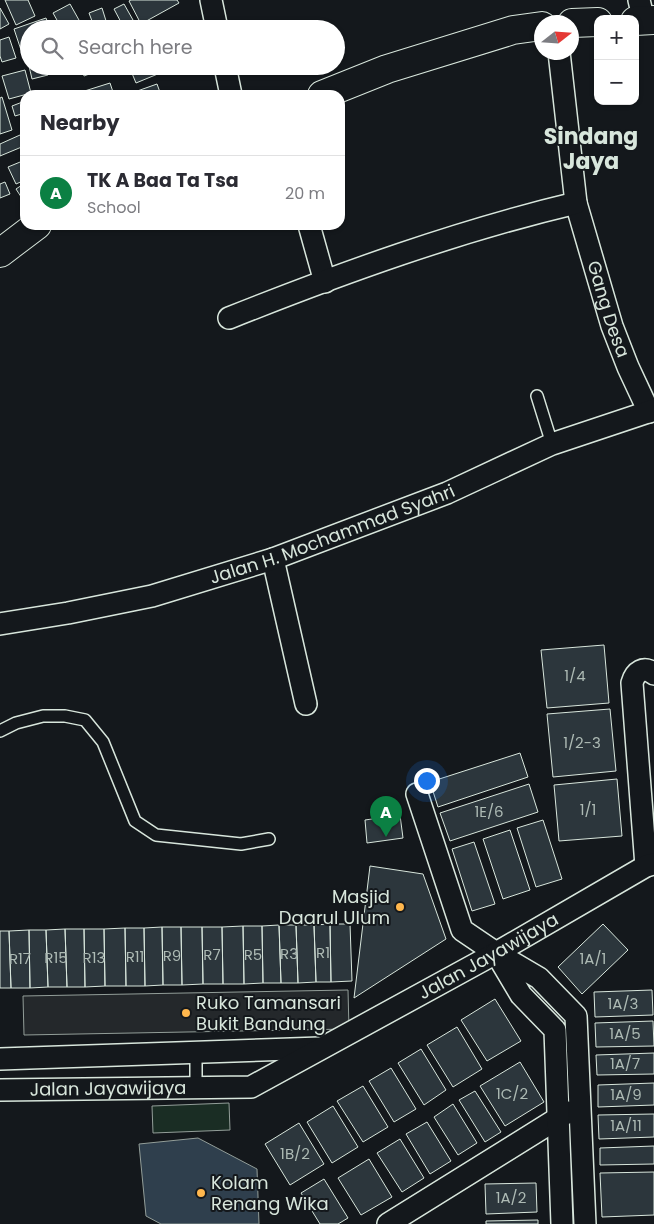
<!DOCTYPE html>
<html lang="en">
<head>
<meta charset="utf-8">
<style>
	:root { --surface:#fff; --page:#f7f7f7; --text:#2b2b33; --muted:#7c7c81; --line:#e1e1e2; --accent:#0b8043 }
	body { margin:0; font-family:Poppins,sans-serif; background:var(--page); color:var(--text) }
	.controls { position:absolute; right:15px; top:15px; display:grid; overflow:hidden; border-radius:10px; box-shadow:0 1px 4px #0004 }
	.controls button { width:45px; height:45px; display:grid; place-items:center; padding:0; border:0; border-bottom:1px solid var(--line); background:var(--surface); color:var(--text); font:25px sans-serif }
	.compass { position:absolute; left:534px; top:15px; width:45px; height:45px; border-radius:50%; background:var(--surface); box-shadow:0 1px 4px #0004; rotate:73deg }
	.you { position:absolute; left:426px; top:780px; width:18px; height:18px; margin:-12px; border:4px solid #fff; border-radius:50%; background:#1a73e8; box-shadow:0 0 0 8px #1a73e833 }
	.badge { display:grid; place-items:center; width:32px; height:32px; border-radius:50%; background:var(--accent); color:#fff; font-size:16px; font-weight:700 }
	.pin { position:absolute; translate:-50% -41px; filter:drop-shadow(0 1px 2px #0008) }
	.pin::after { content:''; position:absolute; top:26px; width:18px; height:15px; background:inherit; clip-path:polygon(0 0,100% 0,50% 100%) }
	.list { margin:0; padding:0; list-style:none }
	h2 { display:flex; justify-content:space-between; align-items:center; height:65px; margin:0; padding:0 20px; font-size:21px }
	h2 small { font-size:16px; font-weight:400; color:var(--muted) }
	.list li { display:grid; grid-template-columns:32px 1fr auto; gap:15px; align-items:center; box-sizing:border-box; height:75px; padding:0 20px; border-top:1px solid var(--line) }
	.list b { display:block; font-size:19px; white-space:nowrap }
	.list p { margin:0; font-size:16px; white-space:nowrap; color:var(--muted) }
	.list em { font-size:16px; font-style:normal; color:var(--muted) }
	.icon { flex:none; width:28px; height:28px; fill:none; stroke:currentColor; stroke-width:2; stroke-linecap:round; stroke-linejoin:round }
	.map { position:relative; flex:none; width:654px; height:1224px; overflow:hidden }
	.search { position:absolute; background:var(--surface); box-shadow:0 1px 4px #0004; left:20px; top:20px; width:325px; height:55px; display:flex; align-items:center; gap:12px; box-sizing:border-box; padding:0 18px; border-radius:28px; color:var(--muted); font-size:19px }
	.panel { position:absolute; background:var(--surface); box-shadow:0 1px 4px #0004; left:20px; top:90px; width:325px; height:140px; border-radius:15px }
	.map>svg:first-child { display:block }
</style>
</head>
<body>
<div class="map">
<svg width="654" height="1224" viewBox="0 0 654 1224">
	<rect width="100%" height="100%" fill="#14181c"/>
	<path fill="#1a2d24" stroke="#939e99" d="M229,1103L230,1130L153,1133L152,1106Z"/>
	<path fill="#24282b" stroke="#939e99" d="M348,990L349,1029L24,1035L23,996Z"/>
	<path fill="#2f3f4d" stroke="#939e99" d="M198,1138L257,1169L259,1224H161L146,1216L139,1144Z"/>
	<path fill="#2c363c" stroke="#d8e6dc" d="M5,0H28L35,16L16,25Z
		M131,0H177L179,3L141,24L129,1Z
		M70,4L84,29H62L53,13Z
		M124,4L133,20L123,26L114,9Z
		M0,8L9,24L0,29Z
		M102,8L107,24L95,29L89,13Z
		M46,18L50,29H29V48L21,50L14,29Z
		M146,24L147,29H136Z
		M9,37L16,58L2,62L0,56V40Z
		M29,66H46L48,75L32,79Z
		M81,66H98L100,70L84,76Z
		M129,66H164L165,71L136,83Z
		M25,70L31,93L9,99L2,76Z
		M110,83L114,95H75V94Z
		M157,84L161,95H126Z
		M2,97L12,130L0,134V98Z
		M25,101V113L15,116L12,106Z
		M20,135L24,146L0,156V144Z
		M25,160V180L16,184L8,167Z
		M5,182L10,194L0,198V184Z
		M25,183V203L16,189Z
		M604,645L609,703L547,708L541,650Z
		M610,709L616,771L553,777L547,714Z
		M520,753L528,777L438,807L430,782Z
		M617,779L622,836L559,841L554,785Z
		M529,784L538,812L450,841L440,813Z
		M400,815L403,838L367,843L365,820Z
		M543,820L562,879L536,887L517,828Z
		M510,830L530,890L503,899L483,839Z
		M474,842L495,904L472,911L452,849Z
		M370,866L423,874L446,939L354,998Z
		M330,924H350L352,981L331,982Z
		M330,924L331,982H316L314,925Z
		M603,924L628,950L582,994L558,967Z
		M279,925H296L298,983H281Z
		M279,925L281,983H263L262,926Z
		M296,925H314L316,982L298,983Z
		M243,926H262L263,983L244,984Z
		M243,926L244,984H223L222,927Z
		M162,927H181L182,985H163Z
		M162,927L163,985L145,986L144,928Z
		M181,927H202L203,984L182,985Z
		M202,927H222L223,984H203Z
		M125,928H144L145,986H126Z
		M125,928L126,986H105L104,929Z
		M65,929H84L85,987H67Z
		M65,929L67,987H48L46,930Z
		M84,929H104L105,986L85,987Z
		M29,930H46L48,987L30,988Z
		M29,930L30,988H11L9,931Z
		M0,931H9L11,988H0Z
		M652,990L653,1015L595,1017L594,992Z
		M495,999L521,1041L487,1061L461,1020Z
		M653,1021L654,1046L596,1047L595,1023Z
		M457,1027L482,1069L453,1087L427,1045Z
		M421,1049L446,1090L424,1105L398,1063Z
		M654,1053V1074L597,1075L596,1055Z
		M520,1062L544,1102L505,1126L480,1086Z
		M391,1068L416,1109L394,1122L369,1081Z
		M654,1083V1105L598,1107V1085Z
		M363,1086L388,1127L363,1142L337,1101Z
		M475,1091L501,1132L485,1142L459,1100Z
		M453,1104L477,1143L458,1155L434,1117Z
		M333,1106L358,1147L332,1163L307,1122Z
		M654,1114V1137L599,1139L598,1115Z
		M427,1122L451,1161L430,1174L406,1134Z
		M299,1123L324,1164L290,1185L265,1144Z
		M400,1139L424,1178L402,1192L377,1153Z
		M654,1146V1164L600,1165V1148Z
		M369,1159L392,1197L361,1215L338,1178Z
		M654,1172V1215L602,1217L600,1173Z
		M324,1179L348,1218L338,1224H320L301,1193Z
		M536,1183L537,1212L486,1214L485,1184Z
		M538,1220V1224H486V1221Z"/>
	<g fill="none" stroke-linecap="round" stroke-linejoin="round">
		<g stroke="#d8e6dc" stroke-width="14">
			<path id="service" d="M537,396L552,444
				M0,731L16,723L43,716H65L85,720L103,742L135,821L156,835L241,844L269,839
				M196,1053V1088"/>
		</g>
		<g stroke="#d8e6dc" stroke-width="24">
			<g id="minor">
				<path d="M211,0L217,29"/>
				<path d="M639,0L644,21"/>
				<path d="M225,66L231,95"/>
				<path id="s1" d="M576,203L612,326L628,367L649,412"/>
				<path d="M309,225L325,282"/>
				<path d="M229,318C342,273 458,231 576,203L559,52"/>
				<path d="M273,559L306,704"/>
				<path id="s2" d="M0,624L68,613L152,596L273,559L447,493L552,444L654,410"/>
				<path d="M417,794L462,930L496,953"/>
				<path d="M646,866L632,683C635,672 644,665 654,674"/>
				<path d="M0,1059L320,1048"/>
				<path id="s3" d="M0,1090L251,1087L496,953L646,866L654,864"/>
				<path d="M388,1224L568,1112"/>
				<path d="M562,1224L555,1030L521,995L496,953L539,978L576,1016L585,1224"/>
			</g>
		</g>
		<g stroke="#d8e6dc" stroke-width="30">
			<path id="tertiary" d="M635,21L654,20
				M572,23L598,22
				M322,95L387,69L513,30L542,26
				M0,253L37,225"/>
		</g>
		<use href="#service" stroke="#14181c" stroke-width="11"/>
		<use href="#minor" stroke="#14181c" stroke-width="21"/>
		<use href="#tertiary" stroke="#14181c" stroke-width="28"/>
	</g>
	<g fill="#ffb74d" stroke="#14181c" stroke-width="2">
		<circle cx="400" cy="907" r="5"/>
		<circle cx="186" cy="1013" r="5"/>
		<circle cx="201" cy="1193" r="5"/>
	</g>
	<g text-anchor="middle" stroke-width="4" stroke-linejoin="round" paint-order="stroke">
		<g font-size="15" fill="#adbab4">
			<text x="575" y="681">1/4</text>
			<text x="582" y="748">1/2-3</text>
			<text x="588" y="815">1/1</text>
			<text x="489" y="817">1E/6</text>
			<text x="323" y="958">R1</text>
			<text x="289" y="959">R3</text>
			<text x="212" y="960">R7</text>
			<text x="253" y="960">R5</text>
			<text x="172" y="961">R9</text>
			<text x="135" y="962">R11</text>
			<text x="56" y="963">R15</text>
			<text x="94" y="963">R13</text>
			<text x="20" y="964">R17</text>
			<text x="593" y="964">1A/1</text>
			<text x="623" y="1009">1A/3</text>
			<text x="625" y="1039">1A/5</text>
			<text x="625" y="1069">1A/7</text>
			<text x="512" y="1099">1C/2</text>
			<text x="626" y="1100">1A/9</text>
			<text x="626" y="1131">1A/11</text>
			<text x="295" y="1159">1B/2</text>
			<text x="511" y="1203">1A/2</text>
		</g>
		<g font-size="18" fill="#d8e6dc" stroke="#14181c">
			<text dy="6" stroke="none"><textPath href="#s1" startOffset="111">Gang Desa</textPath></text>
			<text dy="6" stroke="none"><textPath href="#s2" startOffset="345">Jalan H. Mochammad Syahri</textPath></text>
			<text dy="6" stroke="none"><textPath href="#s3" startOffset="522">Jalan Jayawijaya</textPath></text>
			<text dy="6" stroke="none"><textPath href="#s3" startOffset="108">Jalan Jayawijaya</textPath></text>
		</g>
		<g font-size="18" fill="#d8e6dc" stroke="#14181c" text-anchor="start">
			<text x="390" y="903" text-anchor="end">Masjid<tspan x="390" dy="21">Daarul Ulum</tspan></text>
			<text x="196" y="1009">Ruko Tamansari<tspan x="196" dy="21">Bukit Bandung</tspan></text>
			<text x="211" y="1189">Kolam<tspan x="211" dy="21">Renang Wika</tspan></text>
		</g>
		<g font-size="22" font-weight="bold" fill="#d8e6dc" stroke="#14181c">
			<text x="591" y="144">Sindang<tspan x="591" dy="25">Jaya</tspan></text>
		</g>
	</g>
</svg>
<div class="controls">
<button>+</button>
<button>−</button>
</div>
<svg class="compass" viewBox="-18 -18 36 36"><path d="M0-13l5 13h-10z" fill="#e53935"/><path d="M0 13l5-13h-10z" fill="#7c7c81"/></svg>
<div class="you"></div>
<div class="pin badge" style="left:386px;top:837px">A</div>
<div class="search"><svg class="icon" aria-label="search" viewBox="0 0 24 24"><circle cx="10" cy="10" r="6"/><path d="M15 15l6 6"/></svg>Search here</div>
<section class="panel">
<h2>Nearby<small></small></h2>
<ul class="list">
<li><span class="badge">A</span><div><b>TK A Baa Ta Tsa</b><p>School</p></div><em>20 m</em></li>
</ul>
</section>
</div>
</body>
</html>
